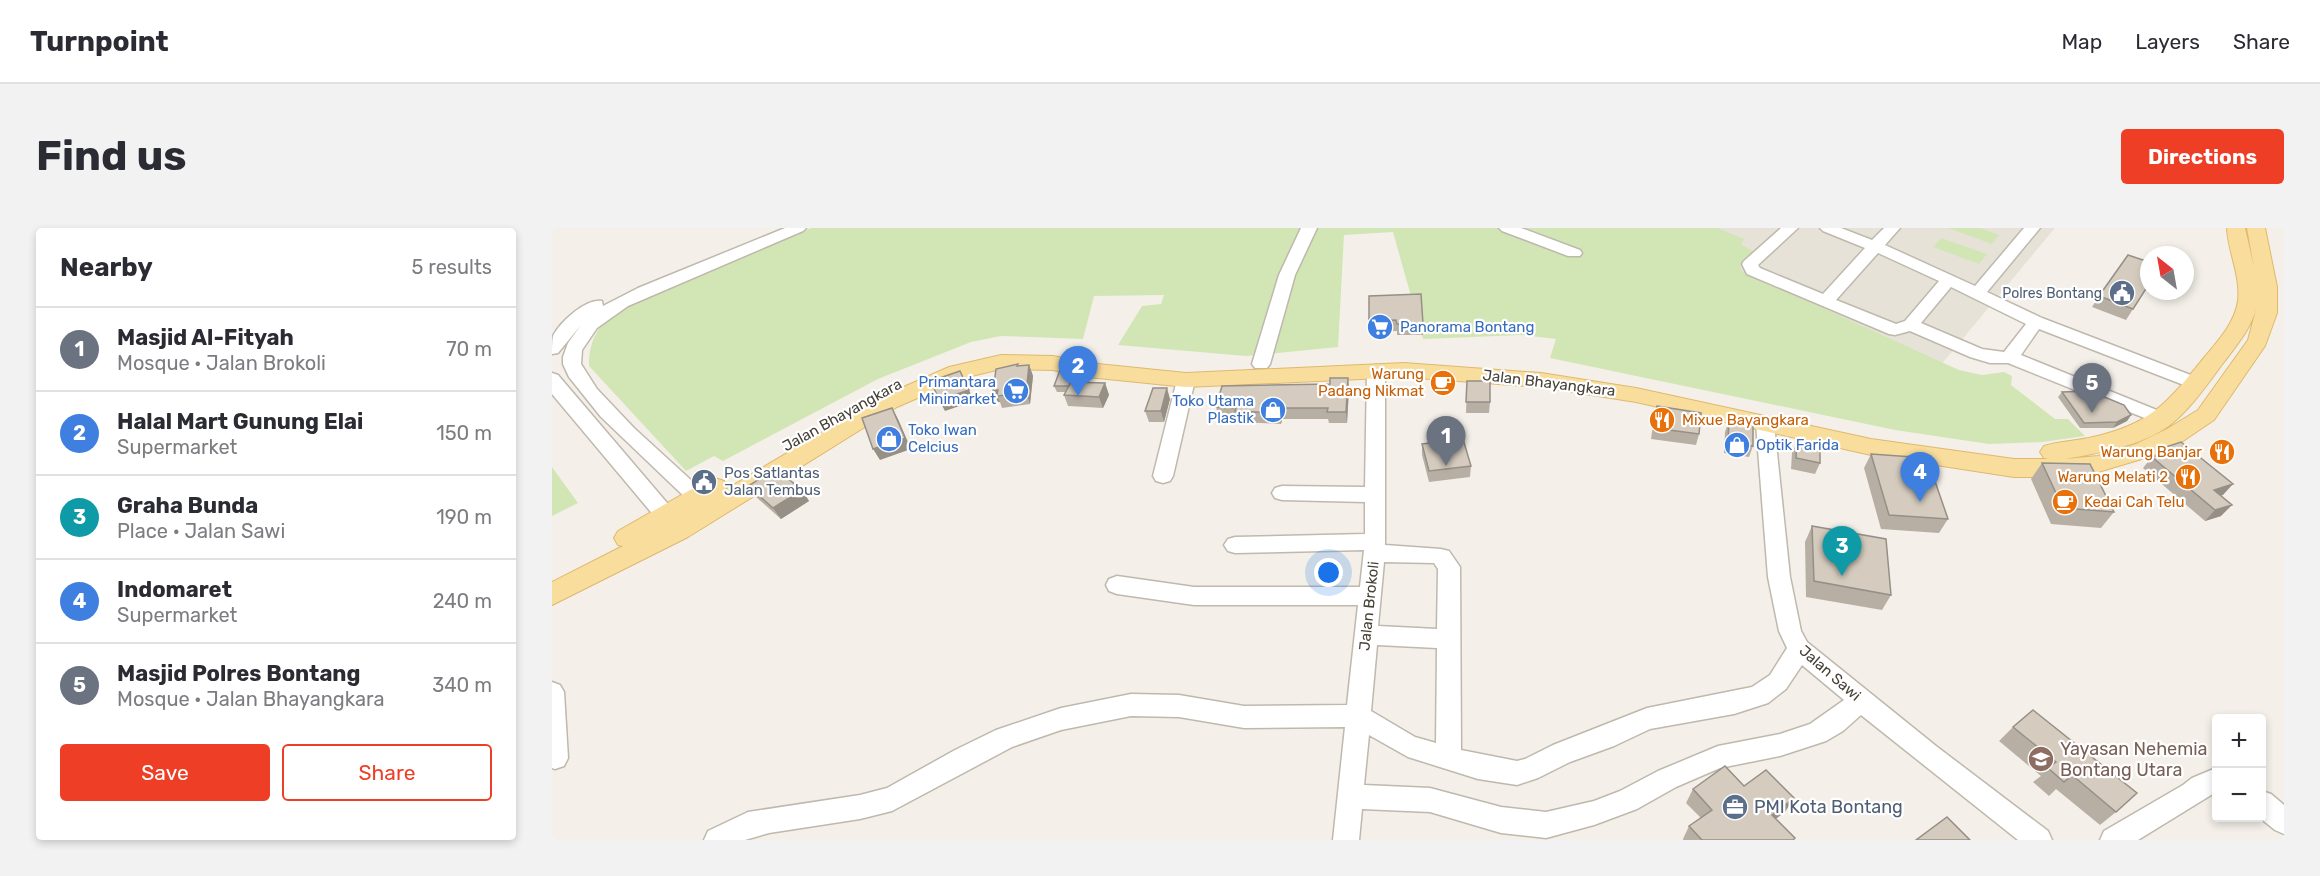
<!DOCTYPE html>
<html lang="en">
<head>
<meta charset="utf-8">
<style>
	:root { --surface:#fff; --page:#f2f2f3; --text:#2b2b33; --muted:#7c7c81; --line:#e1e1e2; --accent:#ee3f26 }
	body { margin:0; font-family:Rubik,sans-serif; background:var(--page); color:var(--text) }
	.controls { position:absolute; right:18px; bottom:18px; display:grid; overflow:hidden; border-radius:6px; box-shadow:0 3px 9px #0003 }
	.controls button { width:54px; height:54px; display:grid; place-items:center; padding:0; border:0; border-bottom:2px solid var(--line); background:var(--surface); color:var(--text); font:30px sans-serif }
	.compass { position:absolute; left:1588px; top:18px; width:54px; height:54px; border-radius:50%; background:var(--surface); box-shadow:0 3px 9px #0003; rotate:329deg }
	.you { position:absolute; left:777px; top:345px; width:21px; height:21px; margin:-15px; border:4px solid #fff; border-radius:50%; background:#1a73e8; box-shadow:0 0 0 9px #1a73e833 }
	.badge { display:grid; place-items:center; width:39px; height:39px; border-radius:50%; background:var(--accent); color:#fff; font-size:20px; font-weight:700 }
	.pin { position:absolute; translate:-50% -50px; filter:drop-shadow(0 2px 3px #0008) }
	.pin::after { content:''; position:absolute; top:32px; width:21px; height:18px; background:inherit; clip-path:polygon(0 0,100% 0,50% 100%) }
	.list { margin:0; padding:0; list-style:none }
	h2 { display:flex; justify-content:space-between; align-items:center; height:78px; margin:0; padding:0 24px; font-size:26px }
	h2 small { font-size:20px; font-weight:400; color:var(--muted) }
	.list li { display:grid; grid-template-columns:39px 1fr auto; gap:18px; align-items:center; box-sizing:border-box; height:84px; padding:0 24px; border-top:2px solid var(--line) }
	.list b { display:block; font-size:22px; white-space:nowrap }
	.list p { margin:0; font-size:20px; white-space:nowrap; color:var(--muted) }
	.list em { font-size:20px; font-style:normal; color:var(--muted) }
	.actions { display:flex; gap:12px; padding:18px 24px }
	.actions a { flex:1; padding:14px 0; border:2px solid var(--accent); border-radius:6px; text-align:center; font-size:21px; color:var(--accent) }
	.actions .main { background:var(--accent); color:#fff }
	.map { position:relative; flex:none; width:1732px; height:612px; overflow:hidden; border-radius:6px }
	header { display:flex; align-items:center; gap:36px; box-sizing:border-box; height:84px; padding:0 30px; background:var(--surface); border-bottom:2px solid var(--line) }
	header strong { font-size:28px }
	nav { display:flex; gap:33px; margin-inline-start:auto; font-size:21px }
	.intro { display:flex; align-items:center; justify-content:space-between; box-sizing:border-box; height:144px; padding:0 36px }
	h1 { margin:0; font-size:42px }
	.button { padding:15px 27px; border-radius:6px; background:var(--accent); color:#fff; font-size:21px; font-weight:700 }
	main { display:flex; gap:36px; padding:0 36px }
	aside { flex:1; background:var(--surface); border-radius:6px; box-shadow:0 3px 9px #0003 }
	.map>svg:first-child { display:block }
</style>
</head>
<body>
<header>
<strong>Turnpoint</strong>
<nav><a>Map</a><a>Layers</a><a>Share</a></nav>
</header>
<div class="intro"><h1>Find us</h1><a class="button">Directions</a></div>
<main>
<aside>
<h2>Nearby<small>5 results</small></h2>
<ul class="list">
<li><span class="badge" style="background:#6b7280">1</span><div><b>Masjid Al-Fityah</b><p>Mosque · Jalan Brokoli</p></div><em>70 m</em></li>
<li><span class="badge" style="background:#3f7fe0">2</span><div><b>Halal Mart Gunung Elai</b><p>Supermarket</p></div><em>150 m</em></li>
<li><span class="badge" style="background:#0f9aa8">3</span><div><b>Graha Bunda</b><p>Place · Jalan Sawi</p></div><em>190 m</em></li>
<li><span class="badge" style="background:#3f7fe0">4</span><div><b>Indomaret</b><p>Supermarket</p></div><em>240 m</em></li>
<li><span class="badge" style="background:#6b7280">5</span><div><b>Masjid Polres Bontang</b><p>Mosque · Jalan Bhayangkara</p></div><em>340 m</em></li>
</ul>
<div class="actions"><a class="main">Save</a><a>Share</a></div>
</aside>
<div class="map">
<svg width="1732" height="612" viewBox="0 0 1732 612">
	<rect width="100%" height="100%" fill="#f4f0e9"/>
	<path fill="#e7e2d8" d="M1064,0H1503L1388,138Z"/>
	<path fill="#d1e6b4" d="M259,0H1166L1192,11L1189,17L1204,24L1188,39L1190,43L1407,142L1430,147L1452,144L1460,148L1459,157L1503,191H1516L1533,208L1490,214L1437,216L1343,202L998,130L1004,111L969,107L871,111L841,4L792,7L786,119L694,128L566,117L590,78L609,76L612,67L542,68L531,111L449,108L419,114L326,151L171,233L162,228L134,243L37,138C37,109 48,96 69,77Z
		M1396,0H1428L1447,7L1440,16Z
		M1389,10L1435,26L1427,36L1381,19Z
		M0,239L26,275L0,288Z"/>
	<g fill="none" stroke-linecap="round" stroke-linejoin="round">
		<g stroke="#bfb8ac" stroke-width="3">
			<path id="minor" d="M233,0H254L251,3L76,78L45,100L30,122L29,136L45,161L82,200L152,264L164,283L161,288L154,291L147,288L138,274L49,189L17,149L11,136V129L16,115L29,97L6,125L0,126C0,121 0,113 1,108C8,94 34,70 50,73L51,78L86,60Z
				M749,0H765L743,47L718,136L715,140H703L700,136L727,47Z
				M947,0H969L1028,22L1030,25L1028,28H1016L950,3Z
				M1229,0H1246L1206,37L1208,40L1271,66L1313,20L1271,3L1268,0H1289L1320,12L1332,0H1348L1333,17L1423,58L1472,0H1488L1435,64L1490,90L1649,151L1652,155L1649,159H1637L1487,101L1469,127L1617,187L1619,191L1617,195L1610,197L1456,135H1438L1418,129L1358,103L1343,107L1337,106L1195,46L1190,36L1192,33ZM1326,25L1387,53L1353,93L1344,96L1284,72ZM1399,59L1474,96L1452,124L1430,121L1369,95Z
				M824,137L830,139L833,143V317L889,321L897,323L908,339L909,522L965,533L973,531L1001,517L1095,480L1200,459L1218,447L1235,420L1227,403L1216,349L1204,196L1206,191L1213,190L1220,191L1222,196L1238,349L1249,403L1255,414L1384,518L1496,603L1500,612H1466L1309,487L1291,503L1274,513L1228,528L1168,540L1124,559L1085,581L1042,597L994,610L949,605L878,584L810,581L807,612H781L793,499L692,500L627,489L579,488L509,502L460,519L340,583L308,591L217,605L193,612H152L156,603L196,584L308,567L335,560L403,522L444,502L509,480L579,466L627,467L692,478L795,477L806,377H642L565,366L557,363L554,357L557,351L565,348L642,359H808L812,322L683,325L676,323L672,317L676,311L683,309L813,306V274L730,272L723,270L720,265L723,260L730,258L813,259L815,143L818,139ZM832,334L882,335L886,341L885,401L826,398ZM825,417L885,420L884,515L863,509L819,483ZM1250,437L1292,472L1258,496L1228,506L1166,518L1106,543L1068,563L1042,573L994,584L949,579L878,560L812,557L817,507L856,529L926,551L965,557L986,550L1018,534L1062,518L1098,501L1182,486L1216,475L1234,461Z
				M0,145L6,147L133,296L136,302L133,308L126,310L119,308L0,166Z
				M634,146L640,148L643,152L621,248L618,253L611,255L604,253L601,248L625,152L628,148Z
				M0,454L8,457L12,464L16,530L12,538L3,541L0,540Z
				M1664,540V564L1586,612H1548L1552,603L1631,557L1640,550Z
				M1710,563L1719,566L1732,577V606L1723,602L1708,590Z"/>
		</g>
		<g stroke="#deb96d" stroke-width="2">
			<path id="major" d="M1675,0H1693L1702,39L1695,0H1713L1725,59V85L1713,118L1662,192L1631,213L1600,228L1546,244L1505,249H1462L1319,227L1084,174L989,159L852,149L634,159L536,149L501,142L449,141L411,150L345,179L136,309L0,377V354L71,318L66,317L62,310L66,303L154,253L163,250L172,253L175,259L173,262L329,169L397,139L449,127L501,128L536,135L634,145L852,135L989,145L1084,160L1319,211L1462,231H1497L1492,230L1488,224L1492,218C1508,213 1525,213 1541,209C1599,196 1615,175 1651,131C1665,114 1683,95 1686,73C1689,48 1676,24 1675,0ZM1705,78L1696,112L1646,182L1615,201L1584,216L1546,228L1513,231C1547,225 1590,218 1618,197C1639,181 1656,155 1672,134C1685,117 1700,99 1705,78Z"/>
		</g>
		<use href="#minor" fill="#fff" fill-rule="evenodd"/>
		<use href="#major" fill="#f9dd9d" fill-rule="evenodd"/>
	</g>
	<path fill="#b7afa4" d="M1597,56L1574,92L1540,79L1547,68Z
		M817,68L871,96V107H845V103L817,104Z
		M477,137L481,148L478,176L450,180L448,174H446L441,163L467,138Z
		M522,143L524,149L523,154L553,155L557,167L551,180L516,178L512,167L514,164H505L502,158Z
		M915,153L938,174L937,185H914Z
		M797,161L795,195H777L776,191H730L729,196L685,194V191L667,190L664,179Z
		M1510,164L1579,187L1575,193L1561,200H1528L1506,169Z
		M618,171L612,194H597L593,183Z
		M1105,178L1147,206L1144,217L1099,211L1102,190Z
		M1177,193L1201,218L1197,229L1172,225L1173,204Z
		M1245,214L1268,235L1263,246L1239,241L1240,225Z
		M870,216L919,238L918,249L877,254L870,227Z
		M1611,220L1671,267H1668L1669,288L1653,293L1591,240L1600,229L1604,228Z
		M1319,226L1396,291L1387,305L1329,301L1312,240Z
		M1490,235L1562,284L1549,300L1499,296L1479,251Z
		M196,258L250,262L257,273L229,291L204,269Z
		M1260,298L1339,367L1330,382L1254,369L1253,314Z
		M1461,499L1564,584L1548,597L1504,561L1497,568L1481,554L1489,548L1447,513Z
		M1192,558L1233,584L1223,591L1241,612H1131V611L1137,598L1149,590L1134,575L1141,561Z"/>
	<path fill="#958f86" d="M477,137L481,148L478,176L474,165Z
		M522,143L524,149L520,163L518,158Z
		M796,150L797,161L795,195L794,184Z
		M553,155L557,167L551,180L547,169Z
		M615,160L618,171L612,194L609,183Z
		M417,162L422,173L393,183L387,172Z
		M446,162L445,168L448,174H446L441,163Z
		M340,180L346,191L359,221L328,232L321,221Z
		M729,180L730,191L729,196L728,185Z
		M1579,187L1575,193L1561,200L1565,194Z
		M1681,256L1671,267L1652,273L1662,262Z
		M250,262L257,273L229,291L221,280Z
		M1680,277L1669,288L1653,293L1663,282Z
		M1242,570L1233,584L1211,600L1220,587Z"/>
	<path fill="#d5ccbf" stroke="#958f86" stroke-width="1.5" d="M1576,27L1597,34V56L1581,81L1547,68Z
		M869,66L871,96H845L844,92L817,93V68Z
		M466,136L465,138L477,137L474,165L445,168L446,162L441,163L444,141Z
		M508,142L522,143L517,158H502Z
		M408,143L417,162L387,172L379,153Z
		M778,150H796L794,184H775L776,180H729L728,185L683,183L684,180L664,179L670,158L778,156Z
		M915,153H938V174H914Z
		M519,154L553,155L547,169L512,167Z
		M601,160H615L609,183H593Z
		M1538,163L1572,177L1579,187L1565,194L1532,195L1510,164Z
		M1105,178L1149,185L1147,206L1102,200Z
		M340,180L353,210L321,221L310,190Z
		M1177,193L1201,197V218L1176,214Z
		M911,211L919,238L877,243L870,216Z
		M1245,214L1268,219V235L1244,230Z
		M1629,214L1681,256L1662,262L1680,277L1663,282L1600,229L1617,224L1611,220Z
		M1319,226L1375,230L1396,291L1337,287Z
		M1490,235L1538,236L1562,284L1511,280Z
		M224,241L250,262L221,280L196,258Z
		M1260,298L1334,311L1339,367L1262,353Z
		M1481,482L1585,565L1564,584L1520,547L1512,554L1496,540L1504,534L1461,499Z
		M1173,538L1192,558L1214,542L1242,570L1220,587L1243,610L1241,612H1150L1137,598L1160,582L1141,561Z
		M1395,589L1418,612H1364Z"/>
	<defs>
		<g id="civic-disc" transform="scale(1.35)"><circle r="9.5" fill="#5c6f8a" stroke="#fff"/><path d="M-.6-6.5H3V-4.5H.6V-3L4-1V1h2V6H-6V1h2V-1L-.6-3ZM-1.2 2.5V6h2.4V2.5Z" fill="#fff"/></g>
		<g id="supermarket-disc" transform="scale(1.35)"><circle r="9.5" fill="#3f7fe0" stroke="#fff"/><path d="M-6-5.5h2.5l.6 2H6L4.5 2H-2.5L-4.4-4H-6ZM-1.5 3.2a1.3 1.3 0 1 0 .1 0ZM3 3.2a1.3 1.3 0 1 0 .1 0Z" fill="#fff"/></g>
		<g id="cafe-disc" transform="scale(1.35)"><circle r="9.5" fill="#e8710a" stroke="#fff"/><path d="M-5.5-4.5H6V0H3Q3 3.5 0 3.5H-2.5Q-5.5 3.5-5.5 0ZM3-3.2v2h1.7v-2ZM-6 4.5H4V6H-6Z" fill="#fff"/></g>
		<g id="shop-disc" transform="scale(1.35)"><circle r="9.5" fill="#3f7fe0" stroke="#fff"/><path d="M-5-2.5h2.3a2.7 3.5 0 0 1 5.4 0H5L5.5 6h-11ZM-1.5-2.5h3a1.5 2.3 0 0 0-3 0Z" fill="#fff"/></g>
		<g id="restaurant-disc" transform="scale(1.35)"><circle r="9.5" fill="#e8710a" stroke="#fff"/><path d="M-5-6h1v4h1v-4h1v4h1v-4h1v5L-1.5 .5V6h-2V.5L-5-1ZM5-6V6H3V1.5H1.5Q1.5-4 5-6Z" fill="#fff"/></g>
		<g id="school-disc" transform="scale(1.35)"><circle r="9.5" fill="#8d6e63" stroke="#fff"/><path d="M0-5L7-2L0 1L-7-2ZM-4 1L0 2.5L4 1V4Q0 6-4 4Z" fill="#fff"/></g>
		<g id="office-disc" transform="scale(1.35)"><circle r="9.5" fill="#5c6f8a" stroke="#fff"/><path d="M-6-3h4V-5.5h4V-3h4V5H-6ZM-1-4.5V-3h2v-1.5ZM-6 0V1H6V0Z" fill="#fff"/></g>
	</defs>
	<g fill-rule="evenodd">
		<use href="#civic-disc" x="1570" y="65"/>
		<use href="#supermarket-disc" x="828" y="99"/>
		<use href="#cafe-disc" x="891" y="155"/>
		<use href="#supermarket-disc" x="464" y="163"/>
		<use href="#shop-disc" x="721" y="182"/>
		<use href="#restaurant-disc" x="1110" y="192"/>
		<use href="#shop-disc" x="337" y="211"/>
		<use href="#shop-disc" x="1185" y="217"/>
		<use href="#restaurant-disc" x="1670" y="224"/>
		<use href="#restaurant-disc" x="1636" y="249"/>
		<use href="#civic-disc" x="152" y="254"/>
		<use href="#cafe-disc" x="1513" y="274"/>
		<use href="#school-disc" x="1489" y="531"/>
		<use href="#office-disc" x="1183" y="579"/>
	</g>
	<g text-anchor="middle" stroke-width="4.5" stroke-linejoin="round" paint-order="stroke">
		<g font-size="14" fill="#4e5e75" stroke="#fff" text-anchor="end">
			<text x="1550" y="70">Polres Bontang</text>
		</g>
		<g font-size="15" fill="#366cbe" stroke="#fff" text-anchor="start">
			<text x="848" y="104">Panorama Bontang</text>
			<text x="444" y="159" text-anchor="end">Primantara<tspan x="444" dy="17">Minimarket</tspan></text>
			<text x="702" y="178" text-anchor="end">Toko Utama<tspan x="702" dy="17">Plastik</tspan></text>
			<text x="356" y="207">Toko Iwan<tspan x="356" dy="17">Celcius</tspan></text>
			<text x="1204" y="222">Optik Farida</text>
		</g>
		<g font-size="15" fill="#c56008" stroke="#fff" text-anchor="end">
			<text x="872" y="151">Warung<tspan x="872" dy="17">Padang Nikmat</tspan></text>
			<text x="1130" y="197" text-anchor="start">Mixue Bayangkara</text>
			<text x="1650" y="229">Warung Banjar</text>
			<text x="1616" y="254">Warung Melati 2</text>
			<text x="1532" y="279" text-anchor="start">Kedai Cah Telu</text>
		</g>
		<g font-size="15" fill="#474138" stroke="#fff">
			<text transform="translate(997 155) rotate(7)" y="5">Jalan Bhayangkara</text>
			<text transform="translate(290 187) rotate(-29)" y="5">Jalan Bhayangkara</text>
			<text transform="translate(817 378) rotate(-84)" y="5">Jalan Brokoli</text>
			<text transform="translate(1278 445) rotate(41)" y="5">Jalan Sawi</text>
		</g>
		<g font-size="15" fill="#4e5e75" stroke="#fff" text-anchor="start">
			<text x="172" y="250">Pos Satlantas<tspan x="172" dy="17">Jalan Tembus</tspan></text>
		</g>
		<g font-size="18" fill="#785e54" stroke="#fff" text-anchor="start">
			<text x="1508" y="527">Yayasan Nehemia<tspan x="1508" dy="21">Bontang Utara</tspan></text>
		</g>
		<g font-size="18" fill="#4e5e75" stroke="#fff" text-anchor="start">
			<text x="1202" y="585">PMI Kota Bontang</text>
		</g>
	</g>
</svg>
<div class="controls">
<button>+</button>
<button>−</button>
</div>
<svg class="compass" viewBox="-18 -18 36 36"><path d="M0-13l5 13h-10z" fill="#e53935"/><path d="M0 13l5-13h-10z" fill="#7c7c81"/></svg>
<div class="you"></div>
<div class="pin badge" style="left:894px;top:238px;background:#6b7280">1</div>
<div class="pin badge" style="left:526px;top:168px;background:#3f7fe0">2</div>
<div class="pin badge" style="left:1290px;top:348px;background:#0f9aa8">3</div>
<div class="pin badge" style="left:1368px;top:274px;background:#3f7fe0">4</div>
<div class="pin badge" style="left:1540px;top:185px;background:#6b7280">5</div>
</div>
</main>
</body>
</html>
